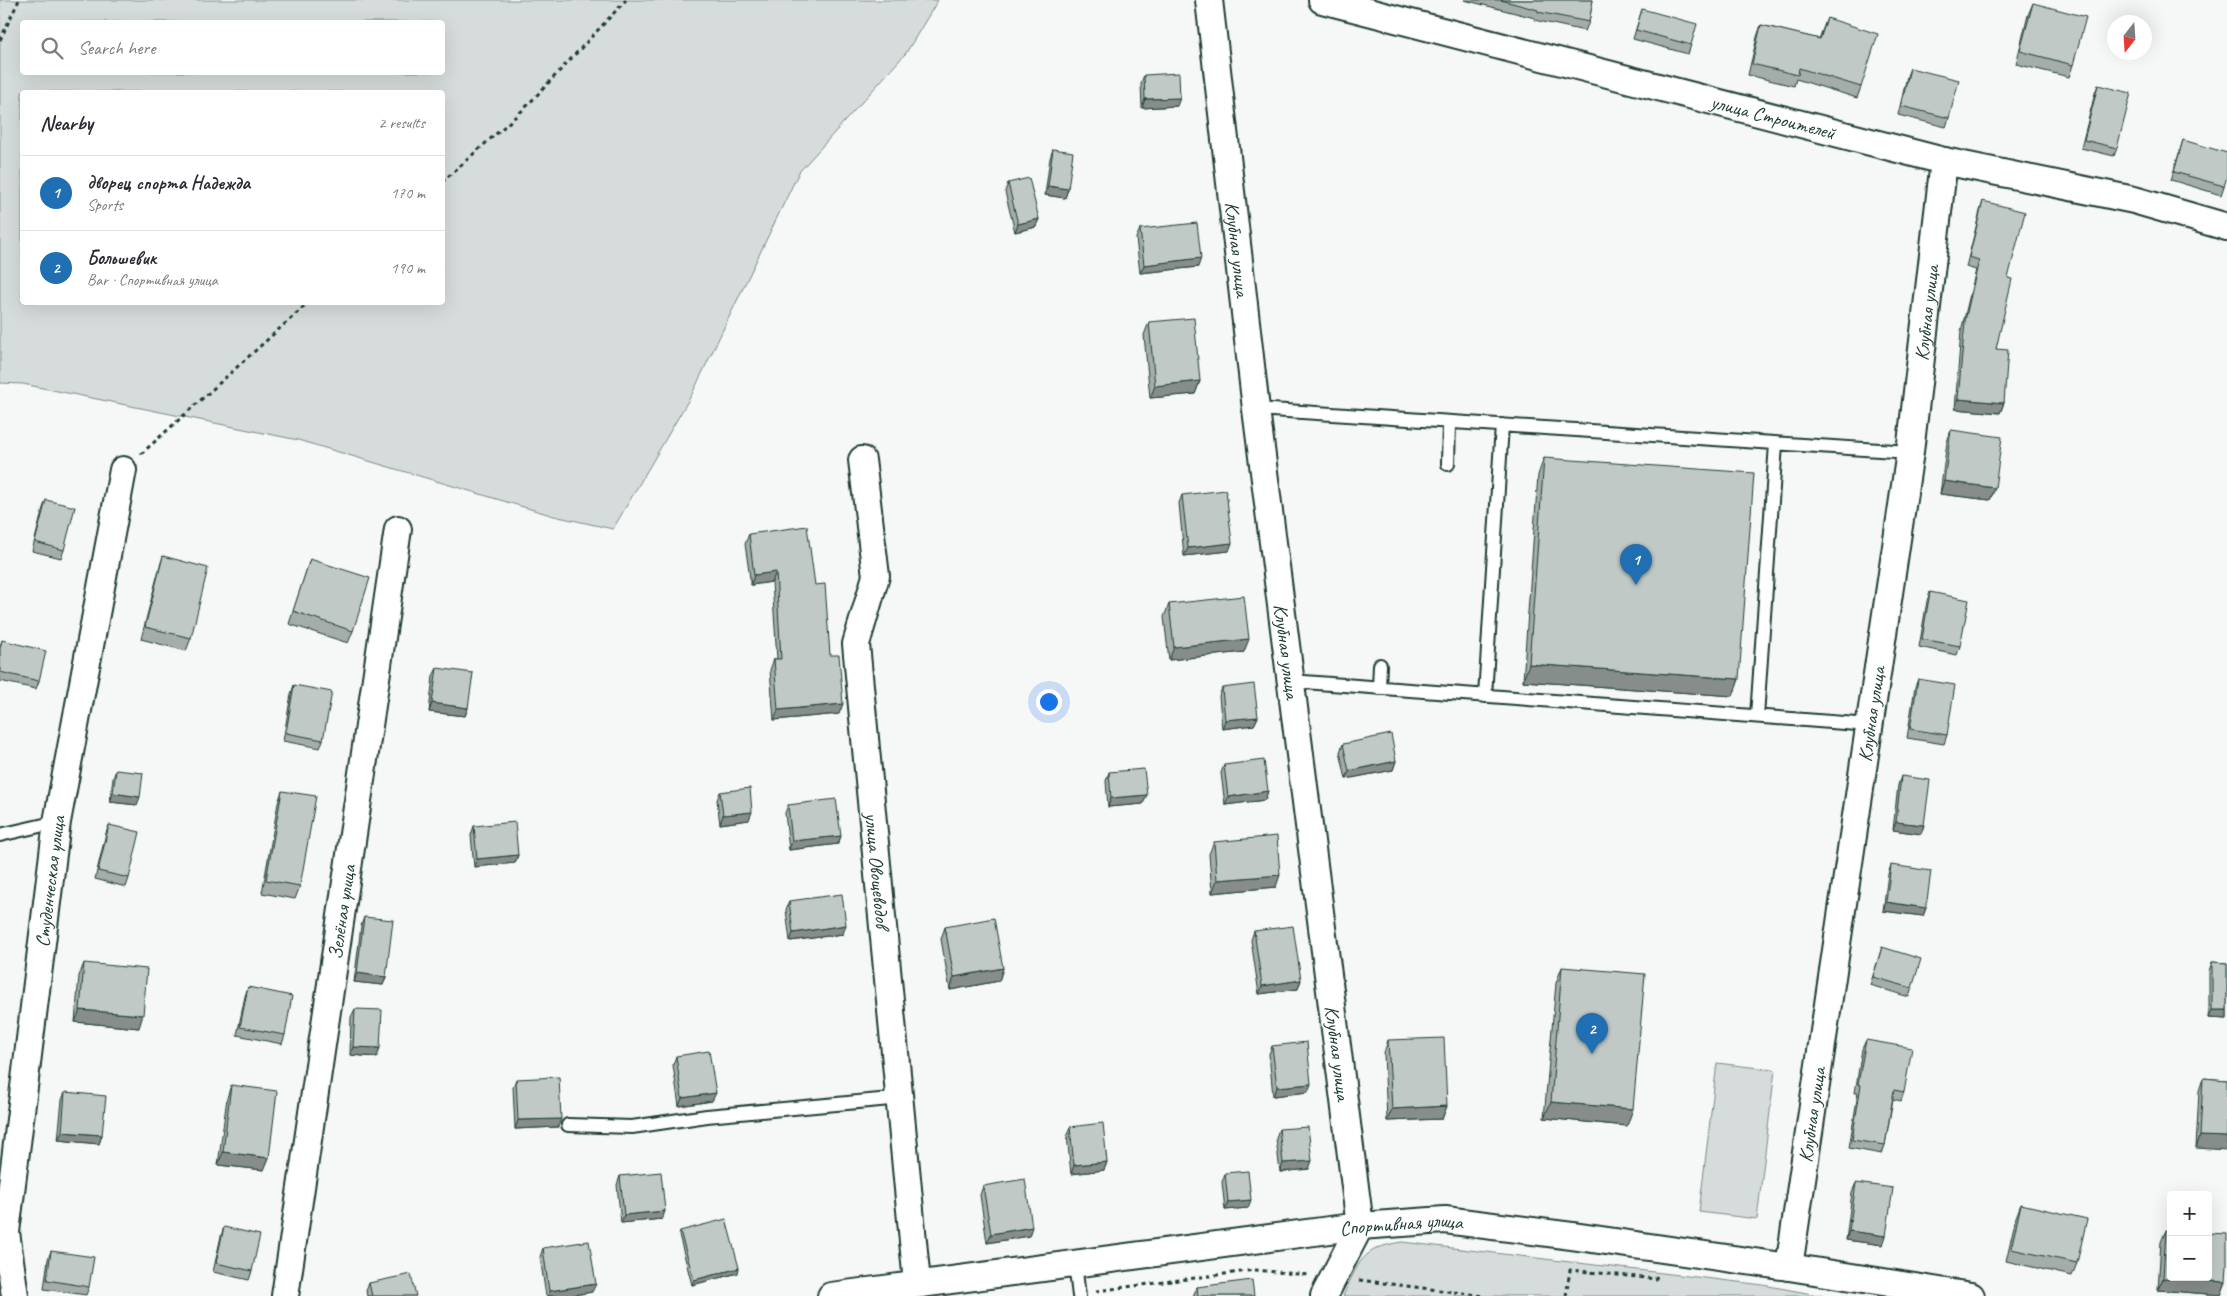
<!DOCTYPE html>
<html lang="en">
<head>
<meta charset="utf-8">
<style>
	:root { --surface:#fff; --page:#f2f2f3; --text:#2b2b33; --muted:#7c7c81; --line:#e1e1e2; --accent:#1f6fb2 }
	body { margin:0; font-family:Caveat,sans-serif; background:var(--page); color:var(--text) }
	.controls { position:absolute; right:15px; bottom:15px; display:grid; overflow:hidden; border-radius:5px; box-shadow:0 5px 20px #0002 }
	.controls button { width:45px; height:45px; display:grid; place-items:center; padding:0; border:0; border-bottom:1px solid var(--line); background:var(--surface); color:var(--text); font:25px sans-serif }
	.compass { position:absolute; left:2107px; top:15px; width:45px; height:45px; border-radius:50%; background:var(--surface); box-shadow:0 5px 20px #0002; rotate:197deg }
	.you { position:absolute; left:1048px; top:701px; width:18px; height:18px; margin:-12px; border:4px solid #fff; border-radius:50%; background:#1a73e8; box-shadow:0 0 0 8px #1a73e833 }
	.badge { display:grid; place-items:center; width:32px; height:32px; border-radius:50%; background:var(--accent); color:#fff; font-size:16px; font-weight:700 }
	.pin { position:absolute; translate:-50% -41px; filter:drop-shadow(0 1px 2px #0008) }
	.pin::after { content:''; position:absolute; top:26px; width:18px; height:15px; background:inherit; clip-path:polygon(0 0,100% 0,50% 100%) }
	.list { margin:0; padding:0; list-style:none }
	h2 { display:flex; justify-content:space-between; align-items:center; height:65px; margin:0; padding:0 20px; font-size:21px }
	h2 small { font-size:16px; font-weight:400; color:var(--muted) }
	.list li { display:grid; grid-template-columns:32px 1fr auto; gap:15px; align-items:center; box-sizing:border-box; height:75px; padding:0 20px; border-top:1px solid var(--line) }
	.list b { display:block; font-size:19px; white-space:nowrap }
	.list p { margin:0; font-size:16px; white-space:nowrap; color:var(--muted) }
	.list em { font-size:16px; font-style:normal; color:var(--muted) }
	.icon { flex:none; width:28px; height:28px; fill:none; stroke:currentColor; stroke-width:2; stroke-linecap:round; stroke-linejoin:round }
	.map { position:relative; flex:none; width:2227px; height:1296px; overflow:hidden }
	.search { position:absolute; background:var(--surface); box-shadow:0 5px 20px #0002; left:20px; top:20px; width:425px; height:55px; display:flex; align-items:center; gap:12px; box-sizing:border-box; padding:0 18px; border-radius:5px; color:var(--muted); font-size:19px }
	.panel { position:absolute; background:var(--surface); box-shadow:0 5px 20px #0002; left:20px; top:90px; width:425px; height:215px; border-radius:5px }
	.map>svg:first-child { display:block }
</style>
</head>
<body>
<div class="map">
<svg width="2227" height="1296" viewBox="0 0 2227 1296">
	<rect width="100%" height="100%" fill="#f6f7f7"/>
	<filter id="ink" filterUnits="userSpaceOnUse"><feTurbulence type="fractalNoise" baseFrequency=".02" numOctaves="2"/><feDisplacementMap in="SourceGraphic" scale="10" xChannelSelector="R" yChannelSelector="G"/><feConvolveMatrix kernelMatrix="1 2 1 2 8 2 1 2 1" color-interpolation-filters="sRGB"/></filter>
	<g filter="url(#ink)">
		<path fill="#d6dcdb" stroke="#7a8c88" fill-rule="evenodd" d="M0,0H938L906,53L799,172L692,394L613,529L554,516L298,440L23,384L0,383ZM22,22H442V72H22ZM22,92H442V302H22Z
			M1717,1063L1775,1070L1757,1219L1699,1212Z
			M1402,1242L1763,1285L1823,1296H1343C1359,1262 1361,1248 1402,1242Z"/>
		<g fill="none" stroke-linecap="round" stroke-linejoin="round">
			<g stroke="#1f3d34" stroke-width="16">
				<path id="service" d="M1256,409L1910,452
					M1448,464L1449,422
					M1291,681L1870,725
					M1379,688L1380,665
					M1485,696L1502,425
					M1757,716L1776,444
					M0,835L57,822
					M568,1125L632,1127L707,1116L901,1098
					M1075,1264L1079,1296"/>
			</g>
			<g stroke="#1f3d34" stroke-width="30">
				<g id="minor">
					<path id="s1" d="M1209,0L1256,409L1360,1226L1324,1296"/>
					<path id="s2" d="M1322,0L1944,161L2134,200L2227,227"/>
					<path id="s3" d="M862,460L876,576L856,644L917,1283"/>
					<path id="s4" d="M1789,1267L1910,452L1944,161"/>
					<path id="s5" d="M15,1296L6,1232L57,822L123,470"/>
					<path id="s6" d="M285,1296L398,529"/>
					<path id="s7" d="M831,1296L1360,1226L1445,1220L1572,1236L1789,1267L1971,1296"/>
				</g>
			</g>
			<path stroke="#1f3d34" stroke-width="3" stroke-dasharray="4 4" stroke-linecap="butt" d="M0,40L19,0
				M442,182L524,109L626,0
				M141,454L309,302
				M1359,1280L1485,1296
				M1096,1291L1255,1270L1308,1275
				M1566,1296L1570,1270L1656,1279L1657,1272"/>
			<use href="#service" stroke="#fff" stroke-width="12"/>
			<use href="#minor" stroke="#fff" stroke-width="26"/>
		</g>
		<path fill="#a5adaa" stroke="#1f3d34" d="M1464,0H1593L1589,22L1585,31L1534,20L1535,18Z
			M2033,3L2073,65L2069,77L2016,64L2028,15Z
			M1642,9L1691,45L1688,54L1633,39Z
			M1827,18L1861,87L1857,98L1796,79L1794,86L1748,75L1757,37L1761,25L1819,39Z
			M1910,68L1949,118L1946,127L1898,115L1907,76Z
			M1144,75L1177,106L1142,108L1141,83Z
			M2098,85L2117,148L2114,156L2081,148L2095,93Z
			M2183,140L2224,186L2221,195L2171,180Z
			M1053,149L1068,189L1065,198L1045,195L1050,158Z
			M1008,183L1039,219L1036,227L1015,232L1005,192Z
			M1983,201L2008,278L1996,349L2004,403L2000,413L1955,409L1961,331L1976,270L1966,267L1980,211Z
			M1140,229L1198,267L1140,273L1136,238Z
			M1149,322L1200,381L1195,394L1150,398L1144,335Z
			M1951,430L1995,488L1990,500L1940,494L1947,442Z
			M1544,458L1739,679L1733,696L1523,681L1538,475Z
			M1182,495L1229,551L1184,556L1179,503Z
			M46,500L64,550L61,558L32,551L43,508Z
			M749,534L815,585L830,655L839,714L774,720L770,670L774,659H777L772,582L751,585L745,544Z
			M163,556L191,638L186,651L141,639L159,569Z
			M310,559L353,631L348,643L289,624Z
			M1930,592L1960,646L1957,655L1919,647L1927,601Z
			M1169,604L1244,652L1169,660L1164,617Z
			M2,640L39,681L36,689L0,681V646Z
			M437,668L468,708L465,716L429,712L433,676Z
			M1918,679L1947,735L1944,744L1907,738L1915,687Z
			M294,685L323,740L320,748L283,741L291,694Z
			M1222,688L1258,717L1254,725L1222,729L1219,696Z
			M1343,744L1396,761L1393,770L1346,779L1340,752Z
			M1224,765L1268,791L1265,800L1225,805L1221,773Z
			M116,770L137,805L110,802L113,778Z
			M1109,772L1143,804L1108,807L1106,781Z
			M1901,776L1924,825L1921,834L1893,830L1898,785Z
			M282,791L300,886L295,899L262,893L278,803Z
			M720,792L749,820L720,824L717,800Z
			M788,805L841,836L838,844L789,850L785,813Z
			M109,825L129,878L126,887L95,879L106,833Z
			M474,826L518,855L515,863L474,867L471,835Z
			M1214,842L1276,887L1212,893L1209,854Z
			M1891,865L1926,908L1923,916L1883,911L1888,874Z
			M789,901L843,934L790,941L786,910Z
			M364,917L386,977L383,985L354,982L361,926Z
			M945,927L1003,968L999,981L950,990L941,939Z
			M1254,931L1301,980L1298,989L1259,994L1251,940Z
			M1882,947L1912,988L1909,997L1870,985Z
			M2212,962L2227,963V1019L2209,1018V971Z
			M84,963L139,1028L75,1022L79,976Z
			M1562,967L1627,1126L1544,1118L1556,983Z
			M248,987L285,1035L282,1044L237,1035L245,996Z
			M355,1009L377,1057L350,1055L351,1017Z
			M1388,1040L1447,1106L1442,1119L1387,1121L1384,1053Z
			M1866,1040L1904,1092L1901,1101L1893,1099L1885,1145L1882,1154L1849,1148L1858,1093H1855L1862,1049Z
			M1272,1046L1308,1092L1273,1096L1269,1054Z
			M676,1056L712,1101L679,1106L673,1065Z
			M2203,1078L2227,1080L2196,1148L2199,1091Z
			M516,1079L558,1127L515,1129L513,1087Z
			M231,1085L264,1170L218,1165L227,1098Z
			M65,1092L102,1135L99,1144L58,1140L62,1100Z
			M1070,1127L1107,1162L1104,1170L1071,1174L1067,1135Z
			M1279,1129L1309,1169L1280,1172L1276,1138Z
			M1225,1173L1248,1208L1225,1210L1222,1182Z
			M620,1176L665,1211L662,1219L621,1223L617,1185Z
			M1856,1183L1883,1245L1846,1240L1852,1192Z
			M983,1186L1029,1236L987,1243L980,1195Z
			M2021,1204L2077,1263L2072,1276L2006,1261L2016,1217Z
			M224,1227L252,1271L249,1280L213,1272L221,1236Z
			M2166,1230L2226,1282L2221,1295L2158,1290L2161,1242Z
			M680,1231L738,1273L692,1285L679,1235Z
			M543,1248L592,1292L568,1296H546L540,1257Z
			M51,1251L89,1287L86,1295L44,1289L48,1259Z
			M369,1283L416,1296H367L366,1291Z
			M1197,1287L1254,1296H1193Z"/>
		<path fill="#868d8b" stroke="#1f3d34" d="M1180,98L1177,106L1142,108L1145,99Z
			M1048,186L1068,189L1065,198L1045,195Z
			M1039,219L1036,227L1015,232L1018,224Z
			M1201,258L1198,267L1140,273L1144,265Z
			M1200,381L1195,394L1150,398L1155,386Z
			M1958,399L2004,403L2000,413L1955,409Z
			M1944,481L1995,488L1990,500L1940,494Z
			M1232,543L1229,551L1184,556L1188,548Z
			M776,572L772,582L751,585L754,575Z
			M1249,639L1244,652L1169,660L1174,647Z
			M1529,664L1739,679L1733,696L1523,681Z
			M432,703L468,708L465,716L429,712Z
			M843,704L839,714L774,720L778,710Z
			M1258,717L1254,725L1222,729L1225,720Z
			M1396,761L1393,770L1346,779L1349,771Z
			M1268,791L1265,800L1225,805L1228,797Z
			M113,793L140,797L137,805L110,802Z
			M1147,795L1143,804L1108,807L1111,798Z
			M752,812L749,820L720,824L723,815Z
			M1896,822L1924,825L1921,834L1893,830Z
			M841,836L838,844L789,850L792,841Z
			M518,855L515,863L474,867L477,859Z
			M1280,875L1276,887L1212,893L1217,880Z
			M1886,902L1926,908L1923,916L1883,911Z
			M846,925L843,934L790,941L793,933Z
			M1003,968L999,981L950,990L954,977Z
			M357,973L386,977L383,985L354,982Z
			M1301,980L1298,989L1259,994L1262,986Z
			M80,1010L143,1015L139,1028L75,1022Z
			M2212,1010H2227V1019L2209,1018Z
			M353,1047L380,1048L377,1057L350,1055Z
			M1311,1084L1308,1092L1273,1096L1277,1087Z
			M716,1093L712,1101L679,1106L682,1098Z
			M1551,1102L1633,1109L1627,1126L1544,1118Z
			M1447,1106L1442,1119L1387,1121L1392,1109Z
			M561,1119L558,1127L515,1129L518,1120Z
			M62,1132L102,1135L99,1144L58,1140Z
			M2200,1136L2227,1137V1150L2196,1148Z
			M223,1152L269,1158L264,1170L218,1165Z
			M1312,1161L1309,1169L1280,1172L1283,1163Z
			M1107,1162L1104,1170L1071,1174L1074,1165Z
			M1251,1200L1248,1208L1225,1210L1228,1202Z
			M665,1211L662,1219L621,1223L624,1215Z
			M1032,1227L1029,1236L987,1243L991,1234Z
			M1849,1231L1886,1236L1883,1245L1846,1240Z
			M739,1268L738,1273L692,1285L694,1280Z
			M2163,1278L2226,1282L2221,1295L2158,1290Z
			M596,1284L592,1292L568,1296H548L549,1291Z"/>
		<path fill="#c0c9c6" stroke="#1f3d34" d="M1501,0H1593L1589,22L1538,12V10Z
			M2033,3L2086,17L2073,65L2020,51Z
			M1642,9L1697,24L1691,45L1636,30Z
			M1827,18L1878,34L1861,87L1799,68L1798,75L1752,64L1761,25L1820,39Z
			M1910,68L1959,80L1949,118L1901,106Z
			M1179,73L1180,98L1145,99L1144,75Z
			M2098,85L2131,93L2117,148L2084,140Z
			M2183,140L2227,153V177L2224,186L2174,172Z
			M1053,149L1073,152L1068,189L1048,186Z
			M1029,178L1039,219L1018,224L1008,183Z
			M1983,201L2025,212L2008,278L2012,279L1996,349L2008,350L2004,403L1958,399L1965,321L1979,260L1969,257Z
			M1197,223L1201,258L1144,265L1140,229Z
			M1194,318L1200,381L1155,386L1149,322Z
			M1951,430L2002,437L1995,488L1944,481Z
			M1544,458L1754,473L1739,679L1529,664Z
			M1226,490L1232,543L1188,548L1182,495Z
			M46,500L75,507L64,550L35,542Z
			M807,526L815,585L825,584L830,655H839L843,704L778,710L774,659H781L776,572L754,575L749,534Z
			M163,556L208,568L191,638L145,627Z
			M310,559L370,578L353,631L293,611Z
			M1930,592L1969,600L1960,646L1922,639Z
			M1244,596L1249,639L1174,647L1169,604Z
			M2,640L46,651L39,681L0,672V648Z
			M437,668L473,673L468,708L432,703Z
			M1918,679L1955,685L1947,735L1910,729Z
			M1254,684L1258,717L1225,720L1222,688Z
			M294,685L332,692L323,740L286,733Z
			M1391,734L1396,761L1349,771L1343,744Z
			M1264,760L1268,791L1228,797L1224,765Z
			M1144,769L1147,795L1111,798L1109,772Z
			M116,770L143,773L140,797L113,793Z
			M1901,776L1930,780L1924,825L1896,822Z
			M750,788L752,812L723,815L720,792Z
			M282,791L316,796L300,886L266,880Z
			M836,799L841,836L792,841L788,805Z
			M515,822L518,855L477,859L474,826Z
			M109,825L140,832L129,878L98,871Z
			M1277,836L1280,875L1217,880L1214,842Z
			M1891,865L1931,871L1926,908L1886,902Z
			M842,894L846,925L793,933L789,901Z
			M364,917L393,920L386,977L357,973Z
			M994,918L1003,968L954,977L945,927Z
			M1293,926L1301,980L1262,986L1254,931Z
			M1882,947L1921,959L1912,988L1873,977Z
			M2212,962L2227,963V1010H2212Z
			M84,963L147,969L143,1015L80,1010Z
			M1562,967L1645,974L1633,1109L1551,1102Z
			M248,987L292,996L285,1035L240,1027Z
			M355,1009L382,1010L380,1048L353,1047Z
			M1444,1038L1447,1106L1392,1109L1388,1040Z
			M1866,1040L1912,1048L1904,1092L1894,1090L1885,1145L1852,1140L1861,1085L1858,1084Z
			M1307,1042L1311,1084L1277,1087L1272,1046Z
			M709,1051L716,1093L682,1098L676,1056Z
			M559,1077L561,1119L518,1120L516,1079Z
			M2203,1078L2227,1080V1137L2200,1136Z
			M231,1085L277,1091L269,1158L223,1152Z
			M65,1092L106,1096L102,1135L62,1132Z
			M1103,1123L1107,1162L1074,1165L1070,1127Z
			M1308,1127L1312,1161L1283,1163L1279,1129Z
			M1248,1171L1251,1200L1228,1202L1225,1173Z
			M661,1172L665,1211L624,1215L620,1176Z
			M1025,1179L1032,1227L991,1234L983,1186Z
			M1856,1183L1893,1188L1886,1236L1849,1231Z
			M2021,1204L2087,1219L2077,1263L2011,1249Z
			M726,1219L739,1268L694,1280L680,1231Z
			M224,1227L260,1235L252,1271L216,1263Z
			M2166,1230H2171V1277H2208V1233L2227,1234V1266L2226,1282L2163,1278Z
			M589,1241L596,1284L549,1291L543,1248Z
			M51,1251L94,1257L89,1287L47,1280Z
			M411,1274L416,1296H372L369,1283Z
			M1252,1280L1254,1296H1198L1197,1287Z"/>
	</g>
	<g text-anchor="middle" stroke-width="4.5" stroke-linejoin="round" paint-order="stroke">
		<g font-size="20" fill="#1f3d34" stroke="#fff">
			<text dy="7" stroke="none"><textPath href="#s2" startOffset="466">улица Строителей</textPath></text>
			<text dy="7" stroke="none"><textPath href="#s1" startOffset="251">Клубная улица</textPath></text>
			<text dy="7" stroke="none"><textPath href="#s4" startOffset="964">Клубная улица</textPath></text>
			<text dy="7" stroke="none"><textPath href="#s1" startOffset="656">Клубная улица</textPath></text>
			<text dy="7" stroke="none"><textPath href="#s4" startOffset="559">Клубная улица</textPath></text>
			<text dy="7" stroke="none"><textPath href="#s3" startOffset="415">улица Овощеводов</textPath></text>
			<text dy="7" stroke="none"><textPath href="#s5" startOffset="418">Студенческая улица</textPath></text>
			<text dy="7" stroke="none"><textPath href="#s6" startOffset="388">Зелёная улица</textPath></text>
			<text dy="7" stroke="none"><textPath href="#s1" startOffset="1061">Клубная улица</textPath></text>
			<text dy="7" stroke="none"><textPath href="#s4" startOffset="154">Клубная улица</textPath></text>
			<text dy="7" stroke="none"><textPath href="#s7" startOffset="575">Спортивная улица</textPath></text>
		</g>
	</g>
</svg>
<div class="controls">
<button>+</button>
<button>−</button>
</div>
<svg class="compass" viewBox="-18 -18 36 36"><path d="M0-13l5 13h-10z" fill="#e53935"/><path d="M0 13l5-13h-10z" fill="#7c7c81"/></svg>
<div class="you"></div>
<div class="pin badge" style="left:1636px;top:585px">1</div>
<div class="pin badge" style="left:1592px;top:1054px">2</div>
<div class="search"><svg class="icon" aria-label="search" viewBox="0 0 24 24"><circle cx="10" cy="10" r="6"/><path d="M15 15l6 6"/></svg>Search here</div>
<section class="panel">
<h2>Nearby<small>2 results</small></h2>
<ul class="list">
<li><span class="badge">1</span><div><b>дворец спорта Надежда</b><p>Sports</p></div><em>170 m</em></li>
<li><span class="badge">2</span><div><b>Большевик</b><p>Bar · Спортивная улица</p></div><em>190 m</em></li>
</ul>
</section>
</div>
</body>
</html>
